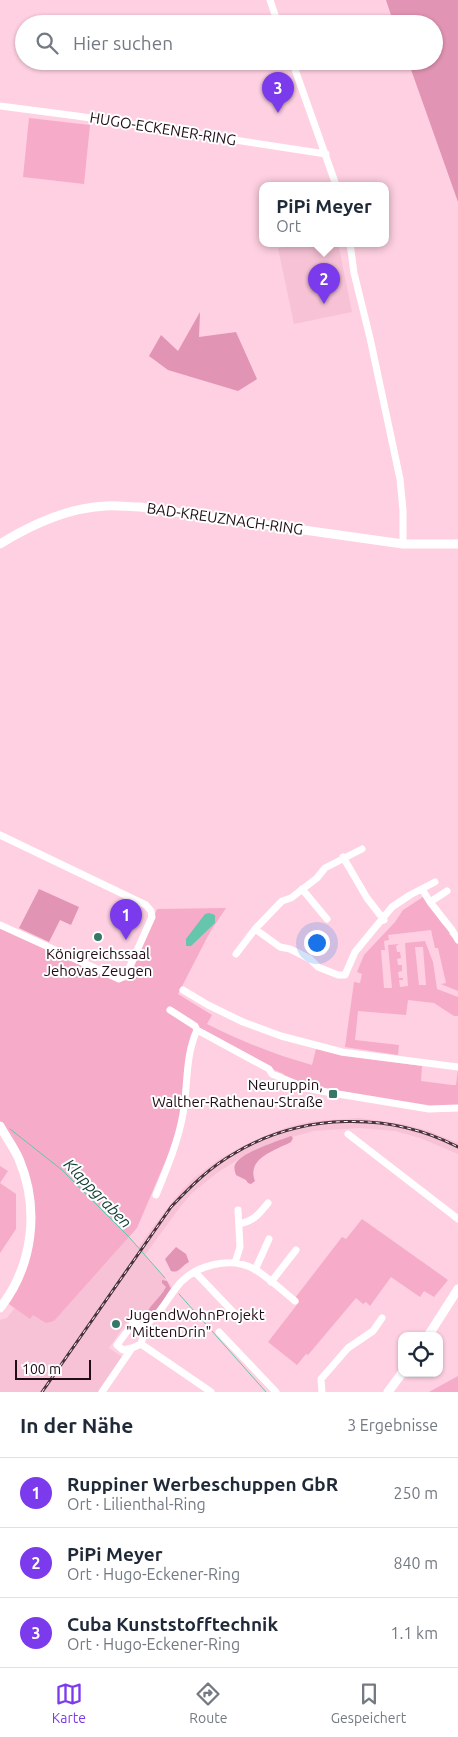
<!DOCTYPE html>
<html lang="de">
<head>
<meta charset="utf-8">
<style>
	:root { --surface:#fff; --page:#f2f2f3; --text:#1f2937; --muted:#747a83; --line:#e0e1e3; --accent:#7c3aed }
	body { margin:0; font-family:Ubuntu,sans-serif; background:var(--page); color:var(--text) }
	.controls { position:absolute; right:15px; bottom:15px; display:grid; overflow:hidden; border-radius:10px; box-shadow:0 1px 4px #0004 }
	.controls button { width:45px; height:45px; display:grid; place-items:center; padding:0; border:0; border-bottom:1px solid var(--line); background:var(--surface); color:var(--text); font:25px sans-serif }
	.scale { position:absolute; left:15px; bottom:12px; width:76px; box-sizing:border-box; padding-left:5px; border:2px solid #200d15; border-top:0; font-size:14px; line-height:18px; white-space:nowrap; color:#200d15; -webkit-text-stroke:4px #fff; paint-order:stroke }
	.you { position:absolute; left:316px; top:942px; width:18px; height:18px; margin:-12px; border:4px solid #fff; border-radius:50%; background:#1a73e8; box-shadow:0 0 0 8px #1a73e833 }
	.badge { display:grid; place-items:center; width:32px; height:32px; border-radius:50%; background:var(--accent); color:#fff; font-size:16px; font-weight:700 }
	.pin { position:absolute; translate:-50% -41px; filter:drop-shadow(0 1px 2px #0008) }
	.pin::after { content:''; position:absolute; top:26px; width:18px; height:15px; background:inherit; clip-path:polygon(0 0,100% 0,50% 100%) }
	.popup { position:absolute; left:259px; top:182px; width:130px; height:65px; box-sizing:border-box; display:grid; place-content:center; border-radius:10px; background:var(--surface); filter:drop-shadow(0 1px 4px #0005); font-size:16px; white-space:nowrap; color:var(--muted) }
	.popup b { font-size:19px; color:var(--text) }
	.popup::after { content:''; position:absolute; left:50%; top:100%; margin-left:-10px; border:10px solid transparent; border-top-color:var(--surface) }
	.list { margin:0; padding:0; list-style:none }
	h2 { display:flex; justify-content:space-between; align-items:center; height:65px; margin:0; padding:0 20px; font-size:21px }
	h2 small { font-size:16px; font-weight:400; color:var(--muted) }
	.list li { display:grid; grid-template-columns:32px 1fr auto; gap:15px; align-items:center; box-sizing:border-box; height:70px; padding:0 20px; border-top:1px solid var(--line) }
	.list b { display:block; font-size:19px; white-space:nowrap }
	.list p { margin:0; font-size:16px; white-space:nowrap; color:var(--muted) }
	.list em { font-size:16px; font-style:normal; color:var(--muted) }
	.icon { flex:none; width:28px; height:28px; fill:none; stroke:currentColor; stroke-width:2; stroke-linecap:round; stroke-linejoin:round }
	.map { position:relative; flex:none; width:458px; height:1392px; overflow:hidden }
	.search { position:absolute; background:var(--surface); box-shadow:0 1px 4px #0004; left:15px; right:15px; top:15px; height:55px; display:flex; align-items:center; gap:12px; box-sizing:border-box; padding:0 18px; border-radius:28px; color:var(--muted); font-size:19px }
	.sheet { height:275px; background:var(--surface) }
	nav { display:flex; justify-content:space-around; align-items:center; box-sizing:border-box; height:70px; border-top:1px solid var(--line); background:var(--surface); font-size:14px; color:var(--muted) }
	nav a { display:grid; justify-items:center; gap:2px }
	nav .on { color:var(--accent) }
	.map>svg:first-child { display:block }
</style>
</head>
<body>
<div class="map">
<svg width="458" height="1392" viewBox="0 0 458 1392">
	<rect width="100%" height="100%" fill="#fed0e1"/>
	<path fill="#f7c2d6" d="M307,243H338L352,312L294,324L278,248Z
		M359,1118L403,1124L429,1131L458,1143V1154L420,1138L395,1131L359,1128L313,1131L271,1143L245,1155L217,1173L192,1193L180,1207L145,1255L174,1289L152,1320L135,1310L109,1348L125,1359L101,1392H0V1320L7,1318L17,1305L54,1321L129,1237L138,1247L175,1198L194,1178L218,1160L241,1147L271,1133L291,1126L314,1121Z"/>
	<path fill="#f6abc8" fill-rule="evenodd" d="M29,118L90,125L84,184L23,177Z
		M423,897L443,925H446L451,931L449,934L458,943V991L441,984L446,983L438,948H435L431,930L388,935L389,940L384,941L385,950H381L384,988H392L388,945L399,944L396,946L397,952H400L401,958L397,959L398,965H402V971L398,972L399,978H403V980H399L400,987L408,986L405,943L425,941L433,962L437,989L458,997V1016H454L434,1003L408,1000L406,1015L358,1011L355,1040L399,1045L398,1055L345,1047L354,982L360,983L362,974L357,972L364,955L395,922L403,910ZM415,947H423L426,985H419Z
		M226,908L210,932L178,994L212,1015L207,1024C241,1041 275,1055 312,1065L316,1049L343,1056L422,1066L421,1081L452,1085H456L458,1069V1105L429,1107L305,1085L284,1077V1074L260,1064L193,1027L195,1031L181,1118L168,1155L137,1228L54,1321L46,1323L33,1315L30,1319L6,1302L24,1267L29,1191L0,1122V928L118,982L129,980L157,909Z
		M0,1166L8,1171L0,1183L16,1194V1229L0,1253Z
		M362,1219L448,1280L434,1297L424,1291L420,1297L391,1277L370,1306L366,1302L363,1304L356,1298L308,1355L306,1354L297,1365L268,1342L299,1302L295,1298L342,1237L346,1239Z
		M458,1376V1392H429Z"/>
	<path fill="#e194b3" d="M386,0H458V202L408,61H434V24H394Z
		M200,312L199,337L236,332L257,379L238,391L168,370L149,356L161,335L178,351Z
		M39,889L79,907L71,925L60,920L49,942L19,928Z
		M291,1136L293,1138L291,1142C276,1150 246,1158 255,1181L251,1184L248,1183L246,1180L236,1175C235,1171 233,1167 236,1163C243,1152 278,1141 291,1136Z
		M176,1247L186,1254L189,1262C182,1265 179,1274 171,1271L165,1259Z
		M162,1280L167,1281L171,1289L158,1310L147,1320L145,1319C147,1306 160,1299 166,1287L162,1283Z"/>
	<path fill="#65c6ad" d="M209,913L215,915V923L191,946H186V939L205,914Z"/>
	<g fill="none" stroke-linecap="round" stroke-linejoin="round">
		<path stroke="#65c6ad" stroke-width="1" d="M10,1129L62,1170L129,1237L165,1278
			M179,1294L266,1392"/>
		<path stroke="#fff" stroke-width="7" d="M270,0L278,24
			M292,61L336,185
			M0,106L77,116L326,154
			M350,243L354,273L370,338L400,479L403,510V544
			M0,835L146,905L151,911L152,917L126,975L119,979L0,925
			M343,857L367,898L384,920
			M302,889L327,919
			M422,889L430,902L452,930L458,940
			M430,902L447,891
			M255,929L280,947L290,949L310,959L318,967L338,975H345L355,952L392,907L410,895L435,882
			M236,954L255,929L282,901L291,898L317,878L325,868L362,849
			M183,990L208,1005L243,1022L281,1036L342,1052L458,1067
			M170,1010L195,1026L197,1030L269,1069L272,1074L306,1088L332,1093L429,1109L458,1108
			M348,1134L458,1219
			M156,1195C167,1168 178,1142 183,1114C188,1086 185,1056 197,1030
			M239,1224C254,1221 259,1214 268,1203
			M235,1263L240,1247L238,1210
			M255,1270L269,1239
			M195,1272L233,1312
			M271,1282L296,1250
			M140,1327C157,1320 165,1302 176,1288C193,1265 231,1255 256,1270C270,1279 283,1291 295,1301
			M140,1327L143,1337L141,1344L211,1392
			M140,1327L134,1322L117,1345L123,1350L132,1348L141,1344
			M219,1332L276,1392
			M102,1392L132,1348
			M322,1392L321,1379L348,1348L373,1331L382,1318"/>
		<path stroke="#fff" stroke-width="9" d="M0,544C32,524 67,508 105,506C117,505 129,507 140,507L403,544H458
			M0,1126C6,1137 14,1148 19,1159C40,1209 33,1266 0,1308
			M428,1336L458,1289
			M388,1392L402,1373"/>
		<g stroke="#4b333d" stroke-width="3">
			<path id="rail" d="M42,1392L171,1207C191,1186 210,1167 235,1153C302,1113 389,1111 458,1147"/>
		</g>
		<use href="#rail" stroke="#fff" stroke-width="1" stroke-dasharray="4" stroke-linecap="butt"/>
	</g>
	<g fill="#377767" stroke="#fff" stroke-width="2">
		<circle cx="98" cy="937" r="5"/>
		<rect x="328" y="1089" width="10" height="10" rx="2.5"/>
		<circle cx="116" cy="1324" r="5"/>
	</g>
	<g text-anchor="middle" stroke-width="4" stroke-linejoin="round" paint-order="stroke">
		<g font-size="15" fill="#200d15" stroke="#fff">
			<text transform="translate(163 129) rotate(9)" y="5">HUGO-ECKENER-RING</text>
			<text transform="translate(225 519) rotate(8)" y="5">BAD-KREUZNACH-RING</text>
		</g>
		<g font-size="15" fill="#200d15" stroke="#fff">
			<text x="98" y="959">Königreichssaal<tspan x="98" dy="17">Jehovas Zeugen</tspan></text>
			<text x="323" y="1090" text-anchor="end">Neuruppin,<tspan x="323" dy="17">Walther-Rathenau-Straße</tspan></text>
			<text x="126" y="1320" text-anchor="start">JugendWohnProjekt<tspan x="126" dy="17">"MittenDrin"</tspan></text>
		</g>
		<g font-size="16" font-style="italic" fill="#154136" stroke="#fff">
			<text transform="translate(98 1193) rotate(46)" y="6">Klappgraben</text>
		</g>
	</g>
</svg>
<div class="controls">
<button><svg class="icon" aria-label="locate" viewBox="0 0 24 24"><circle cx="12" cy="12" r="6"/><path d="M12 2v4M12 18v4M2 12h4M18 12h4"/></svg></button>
</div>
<div class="scale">100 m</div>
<div class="you"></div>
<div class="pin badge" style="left:126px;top:940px">1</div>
<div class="pin badge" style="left:324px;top:304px">2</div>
<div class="popup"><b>PiPi Meyer</b>Ort</div>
<div class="pin badge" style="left:278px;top:113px">3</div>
<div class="search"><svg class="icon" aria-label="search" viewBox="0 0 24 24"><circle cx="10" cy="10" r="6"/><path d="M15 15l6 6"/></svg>Hier suchen</div>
</div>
<section class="sheet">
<h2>In der Nähe<small>3 Ergebnisse</small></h2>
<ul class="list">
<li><span class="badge">1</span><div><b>Ruppiner Werbeschuppen GbR</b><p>Ort · Lilienthal-Ring</p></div><em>250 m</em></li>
<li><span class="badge">2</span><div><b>PiPi Meyer</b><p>Ort · Hugo-Eckener-Ring</p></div><em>840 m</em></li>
<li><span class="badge">3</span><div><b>Cuba Kunststofftechnik</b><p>Ort · Hugo-Eckener-Ring</p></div><em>1.1 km</em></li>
</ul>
</section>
<nav>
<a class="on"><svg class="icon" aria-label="map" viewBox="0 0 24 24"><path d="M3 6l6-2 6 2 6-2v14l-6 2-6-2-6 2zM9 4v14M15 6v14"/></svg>Karte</a>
<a><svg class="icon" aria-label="directions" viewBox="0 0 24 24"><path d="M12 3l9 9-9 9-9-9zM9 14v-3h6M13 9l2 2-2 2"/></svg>Route</a>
<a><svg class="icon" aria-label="saved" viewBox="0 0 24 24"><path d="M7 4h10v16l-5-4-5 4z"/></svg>Gespeichert</a>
</nav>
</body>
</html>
